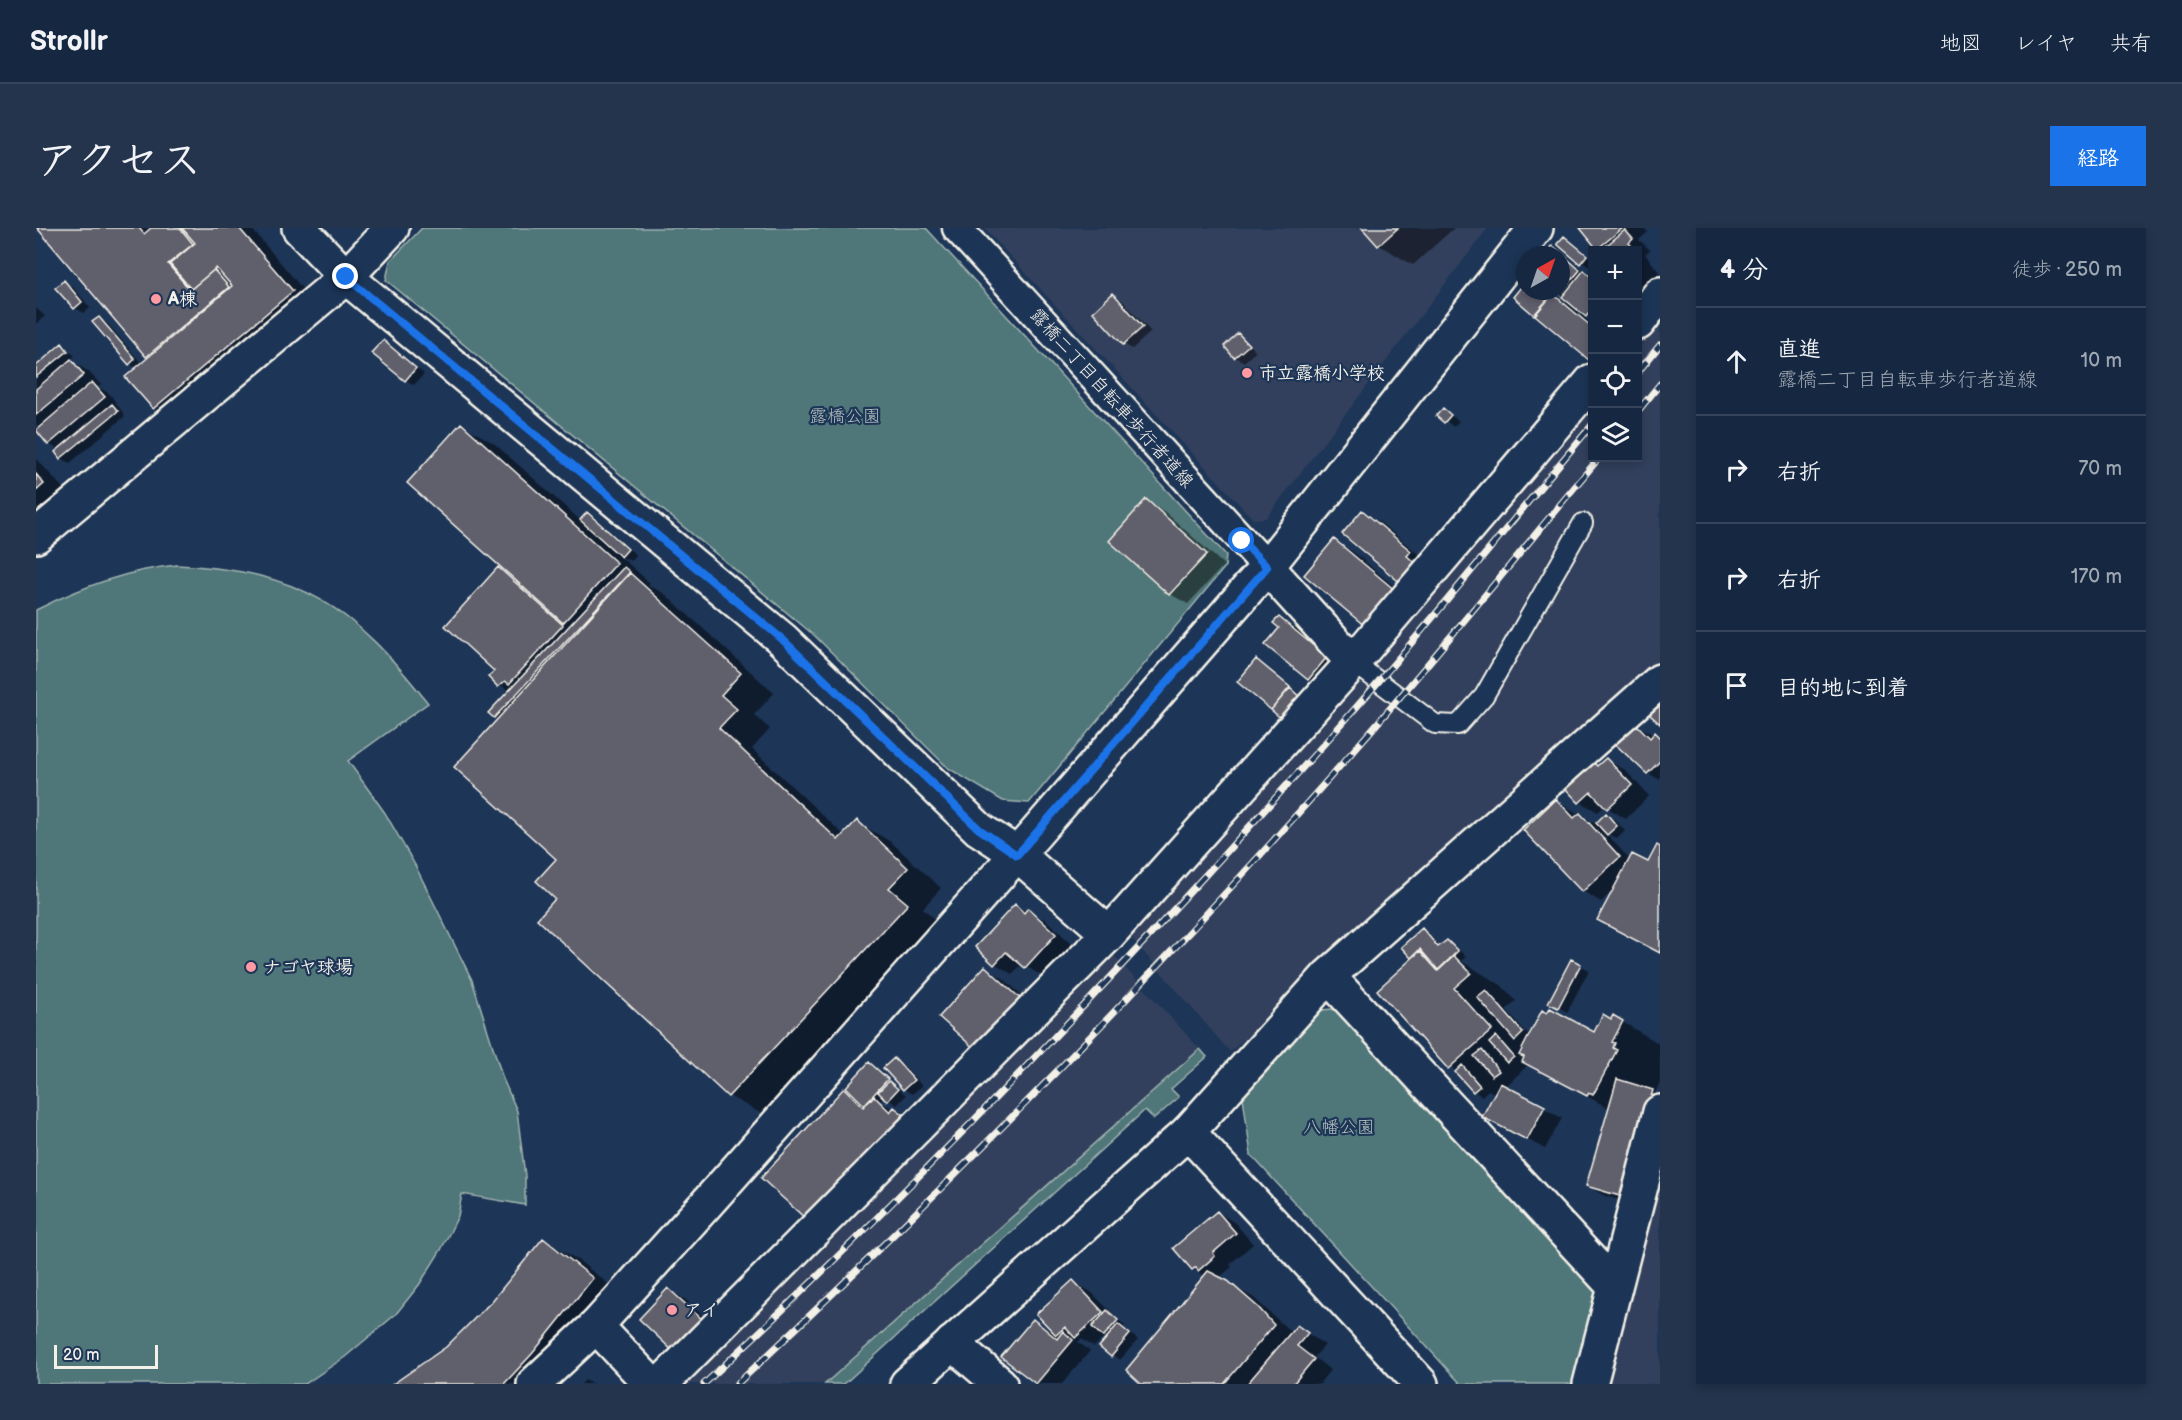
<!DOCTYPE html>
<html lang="ja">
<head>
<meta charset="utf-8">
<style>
	:root { --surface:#162841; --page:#23344c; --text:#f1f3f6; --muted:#9ea6b1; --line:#35445a; --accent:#1a73e8 }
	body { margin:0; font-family:"Balsamiq Sans","Klee One",sans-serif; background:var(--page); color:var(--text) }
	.controls { position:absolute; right:18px; top:18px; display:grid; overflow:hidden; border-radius:0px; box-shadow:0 3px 9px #0003 }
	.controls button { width:54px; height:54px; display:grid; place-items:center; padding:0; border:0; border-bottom:2px solid var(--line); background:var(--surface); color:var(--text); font:30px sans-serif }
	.compass { position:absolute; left:1480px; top:18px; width:54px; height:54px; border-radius:50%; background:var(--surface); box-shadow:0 3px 9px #0003; rotate:40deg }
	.scale { position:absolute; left:18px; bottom:15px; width:104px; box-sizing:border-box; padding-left:6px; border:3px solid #f4f1e8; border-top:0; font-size:16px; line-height:21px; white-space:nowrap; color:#f4f1e8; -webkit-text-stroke:4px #1d3557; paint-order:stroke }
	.stop { position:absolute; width:18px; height:18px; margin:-14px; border:4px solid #1a73e8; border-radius:50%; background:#fff }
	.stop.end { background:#1a73e8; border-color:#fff; box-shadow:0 2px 6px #0008 }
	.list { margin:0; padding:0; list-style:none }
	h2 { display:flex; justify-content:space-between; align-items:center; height:78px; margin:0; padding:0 24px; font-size:26px }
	h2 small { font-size:20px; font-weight:400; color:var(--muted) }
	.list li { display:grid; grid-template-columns:39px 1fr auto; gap:18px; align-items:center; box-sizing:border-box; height:108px; padding:0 24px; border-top:2px solid var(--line) }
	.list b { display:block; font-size:22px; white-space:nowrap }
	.list p { margin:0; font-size:20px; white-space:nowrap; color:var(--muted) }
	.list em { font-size:20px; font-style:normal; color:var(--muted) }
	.icon { flex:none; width:33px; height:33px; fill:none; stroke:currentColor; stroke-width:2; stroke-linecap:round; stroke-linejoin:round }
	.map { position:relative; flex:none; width:1624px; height:1156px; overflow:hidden; border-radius:0px }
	header { display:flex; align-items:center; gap:36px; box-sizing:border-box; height:84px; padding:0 30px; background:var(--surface); border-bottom:2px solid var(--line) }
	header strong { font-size:28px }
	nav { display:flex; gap:33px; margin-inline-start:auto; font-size:21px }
	.intro { display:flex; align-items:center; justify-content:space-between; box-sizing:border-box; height:144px; padding:0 36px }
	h1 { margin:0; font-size:42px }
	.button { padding:15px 27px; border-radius:0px; background:var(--accent); color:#fff; font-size:21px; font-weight:700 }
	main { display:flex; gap:36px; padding:0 36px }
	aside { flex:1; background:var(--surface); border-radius:0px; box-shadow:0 3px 9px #0003 }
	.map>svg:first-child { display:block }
</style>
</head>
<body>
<header>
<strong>Strollr</strong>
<nav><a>地図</a><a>レイヤ</a><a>共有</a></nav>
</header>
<div class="intro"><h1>アクセス</h1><a class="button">経路</a></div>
<main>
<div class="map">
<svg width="1624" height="1156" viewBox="0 0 1624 1156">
	<rect width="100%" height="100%" fill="#1d3557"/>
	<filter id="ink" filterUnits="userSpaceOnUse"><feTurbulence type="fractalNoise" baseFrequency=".0167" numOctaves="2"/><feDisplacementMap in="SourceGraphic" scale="12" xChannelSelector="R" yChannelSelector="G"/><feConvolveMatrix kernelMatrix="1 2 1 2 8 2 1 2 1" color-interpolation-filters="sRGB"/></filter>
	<g filter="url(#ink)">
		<path fill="#31415d" d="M948,0H1452L1230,290L1217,291Z
			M1624,92V438L1194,824L1091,705L1556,176V230H1602V121Z
			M1073,722L1171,829L1135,861L1143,869L1118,891L1109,882L808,1156H639Z
			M1624,930V1156H1569Z"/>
		<path fill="#4f7679" stroke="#a2b4b0" stroke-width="1.5" d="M386,0H890L1190,327L1189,339L993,575L967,573L912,540L779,408L350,52L354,33Z
			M141,337C266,343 316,378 392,475L312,533L349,585L379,637L436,752L467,851L481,883L489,948V977L426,966L422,988L405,1022L383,1057L360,1086L309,1129L269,1156H0V382C43,360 92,342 141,337Z
			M1307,780L1565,1066L1543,1156H1425L1215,927L1207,869L1286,782Z
			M1164,821L1171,829L1135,861L1143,869L1118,891L1109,882L808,1156H789Z"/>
		<path fill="#0007" d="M3,0H215L282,79L144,195L118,180L101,140L94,136L63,91L71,95L106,136L114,129Z
			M1328,0H1418L1377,37L1343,17Z
			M1546,0H1608L1612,4L1603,12L1614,22L1609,26L1624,45L1602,64V22H1566Z
			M1529,10L1556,31V39L1545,34L1524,16Z
			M1516,19L1556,49V91L1545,86L1556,96V133L1479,68L1489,57V63H1513L1540,81L1521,63H1525V27H1509Z
			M28,54L37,59L54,80L48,85L39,80L21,60Z
			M1077,67L1086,72L1115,104L1096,121L1088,116Z
			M0,80L9,88L0,96Z
			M1202,107L1220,123L1208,134L1199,129Z
			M347,114L388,146L378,157L370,152Z
			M26,117L39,128L34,132L53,144L65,157L62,159L74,166L89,188L34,235L25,230L21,225L24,222L13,216L5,200L0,197V140Z
			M1407,182L1423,193L1418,199L1403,188Z
			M425,196L459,216L545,293L551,286L560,291L600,327L595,333L585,329L614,355L612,357L629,366L738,465L718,487L734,501L716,521L809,608L821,594L855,614L905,660L887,680L905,697L728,887L693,868L503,691L522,671V631L463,492L459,489L474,464L454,449L460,443L463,341L475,348Z
			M0,230L41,276L0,298Z
			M1111,273L1129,284L1188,337L1152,376L1134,366Z
			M1327,284L1345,295L1392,334L1385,366Z
			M1298,313L1316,323L1377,374L1349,408Z
			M1243,390L1261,401L1308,441L1291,461L1273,451L1231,416L1245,400Z
			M1221,433L1229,438L1274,477L1249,492L1203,453Z
			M1599,497L1624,509V552L1612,545Z
			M1571,532L1589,542L1613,568L1590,591L1569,578L1562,584L1544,574L1531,560L1558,536L1563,539Z
			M1520,573L1560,596L1570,587L1579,592L1589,603L1581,611L1570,605L1595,633L1613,636L1624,620V725L1579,660L1565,674L1547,663Z
			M979,678L1010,692L1037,717L1008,749L986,736L976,746L958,735Z
			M1386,702L1405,719L1411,714L1420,719L1430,729L1425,733L1465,757L1480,773L1470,782L1494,809L1558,806L1578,789L1624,816V855L1619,865L1624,867V910L1605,978L1569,968L1551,958L1574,881L1493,836L1469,859L1526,890L1509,921L1466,898L1460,866L1452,862L1446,868L1438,863L1343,762L1378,730L1376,728Z
			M1536,733L1553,742L1531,784L1514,774Z
			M949,740L967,750L1003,783L959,831Z
			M858,832L867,837L886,858L876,866L868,861Z
			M833,836L870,867L861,877L849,868L844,874L885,896L893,904L798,1006L772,991L808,862L822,870Z
			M1182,984L1199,995L1217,1016L1194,1036L1196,1039L1183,1050L1218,1070L1256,1105L1262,1099L1289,1117L1278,1129L1294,1142L1284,1155L1287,1156H1107L1170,1049L1157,1041Z
			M508,1012L542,1032L590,1070L521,1156H360L411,1120L457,1074Z
			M1037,1054L1055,1064L1089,1098L1087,1100L1102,1112L1084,1132L1076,1127L1070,1108L1058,1119L1045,1111L1042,1114L1054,1123L1026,1156H999L967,1129L997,1093L1020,1106Z
			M632,1061L650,1072L687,1106L659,1136Z
			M549,1152L557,1156H545Z"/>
		<path fill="#615e6c" stroke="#f4f1e8" stroke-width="1.5" d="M1,0H103L108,6L115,0H144L157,16L132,36L154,62L178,42L193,59L110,129Z
			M146,0H203L257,63L117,181L89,149L196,58L180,40L155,61L134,36L159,15Z
			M1326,0H1362L1342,18Z
			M1544,0H1587L1561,21Z
			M1589,2L1597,11L1593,15L1599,22H1565Z
			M1528,8L1551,27L1544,36L1521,16Z
			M1516,17L1544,42L1523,67L1518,63H1525V27H1508Z
			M1548,42L1556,50V81L1550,89L1526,69Z
			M28,52L46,74L38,81L19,60Z
			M1489,54V63H1512L1516,66L1498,87L1477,69Z
			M1077,65L1107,99L1087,117L1057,84Z
			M1517,66L1556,99V130L1554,133L1499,87Z
			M63,89L99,131L93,137L56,94Z
			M1202,105L1213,117L1198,130L1188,118Z
			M347,112L380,140L369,153L335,125Z
			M26,115L32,123L0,149V138Z
			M35,131L48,147L0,187V161Z
			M56,154L69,169L12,217L0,202Z
			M76,176L82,183L24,231L19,224Z
			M1407,180L1415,187L1408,195L1400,188Z
			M425,195L581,335L527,395L371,255Z
			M0,246L8,256L0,263Z
			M1110,271L1171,326L1133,367L1073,313Z
			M1326,282L1375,323L1371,328L1383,338L1367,357L1306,306Z
			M551,284L592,321L585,329L544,292Z
			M1298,311L1360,363L1330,399L1268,347Z
			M462,339L527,397L473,456L469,453L462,459L452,449L458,443L409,398Z
			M588,339L594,344L458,490L452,485Z
			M594,345L705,445L685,467L701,481L683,500L802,612L821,592L872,640L853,660L872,676L692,869L501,691L519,671L500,653L520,631L418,539Z
			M1243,389L1291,429L1272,452L1229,417L1243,400L1237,395Z
			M1220,431L1254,459L1235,482L1201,454Z
			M1254,460L1266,471L1248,493L1235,482Z
			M1624,474V496L1613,486Z
			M1599,495L1614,510L1619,504L1624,509V533L1611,546L1579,516Z
			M1570,530L1596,557L1571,581L1555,564L1543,575L1529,560L1557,534L1561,538Z
			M1520,571L1538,590L1544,585L1584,629L1546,664L1487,602Z
			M1570,585L1581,598L1571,607L1560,595Z
			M1621,617L1624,619V725L1561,692L1596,626L1612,634Z
			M979,676L988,685L992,680L1020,706L989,740L970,724L958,737L939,719Z
			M1386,700L1402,719L1411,712L1422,723L1402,742L1384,721L1375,730L1365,719Z
			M1384,723L1402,743L1418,728L1435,745L1418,760L1456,802L1412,841L1341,762Z
			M1535,731L1545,736L1522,780L1512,775Z
			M949,738L986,772L940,822L903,789Z
			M1450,762L1487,805L1479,813L1441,769Z
			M1514,780L1558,804L1567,786L1575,791L1577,787L1587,793L1576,814L1579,815L1577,820L1581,822L1557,867L1553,865L1551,868L1486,834L1488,829L1483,827L1506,782L1511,785Z
			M1460,808L1478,829L1471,835L1453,815Z
			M1446,822L1463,843L1456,848L1438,828Z
			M858,830L878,852L867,862L847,840Z
			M833,834L852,851L828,877L810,859Z
			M1426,837L1444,858L1437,864L1419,844Z
			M1581,851L1617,862L1587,969L1550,958Z
			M853,853L862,861L851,873L842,864Z
			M1464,855L1509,878L1491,912L1446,889Z
			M808,860L827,879L838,868L854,884L858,879L868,887L771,992L725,950Z
			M1181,983L1200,1005L1177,1025L1179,1028L1162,1043L1160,1039L1156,1042L1137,1020Z
			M507,1010L557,1050L496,1126L468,1156H357L410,1119L456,1073Z
			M1172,1043L1192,1053L1222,1079L1238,1097L1188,1156H1105L1090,1142Z
			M1037,1052L1067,1084L1039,1110L1029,1099L1020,1107L1000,1086Z
			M632,1060L670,1095L641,1127L603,1091Z
			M1071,1082L1082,1092L1067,1109L1056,1099Z
			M997,1091L1021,1111L1027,1103L1037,1112L1000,1156L965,1129Z
			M1082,1096L1094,1106L1075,1129L1063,1119Z
			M1261,1097L1272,1105L1261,1118L1278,1131L1257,1156H1211Z"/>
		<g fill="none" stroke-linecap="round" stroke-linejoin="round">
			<g stroke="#f4f1e8" stroke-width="22">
				<path id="service" d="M1317,434L1399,496L1422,497L1448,468L1547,295"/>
			</g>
			<g stroke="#f4f1e8" stroke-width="33">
				<path id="pedestrian" d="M921,0L1231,339"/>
			</g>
			<g stroke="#f4f1e8" stroke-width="38">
				<path id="minor" d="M263,0L310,49L746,411L943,601L981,626L1073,706
					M1602,95L1624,66
					M0,308L310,49L356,0
					M1231,339L1317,434
					M1292,748L1578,1058
					M1152,904L1292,748L1624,453
					M560,1098L615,1156
					M916,1115L964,1156
					M625,1156L1073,706L1317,434L1556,153
					M1554,1156L1624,884"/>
			</g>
			<g stroke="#f4f1e8" stroke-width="38">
				<path id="tertiary" d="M498,1156L560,1098L672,974L999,606L1231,339L1500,0
					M871,1156L1152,904L1385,1156"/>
			</g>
			<use href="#service" stroke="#1d3557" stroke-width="18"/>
			<use href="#pedestrian" stroke="#1d3557" stroke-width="28"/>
			<use href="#minor" stroke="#1d3557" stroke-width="33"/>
			<use href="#tertiary" stroke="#1d3557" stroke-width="33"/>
			<g stroke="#f4f1e8" stroke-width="7">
				<path id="rail" d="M1602,144L1624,117
					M1602,183L1624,156
					M668,1156C891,949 1100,727 1303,499C1390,401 1472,297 1556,197
					M701,1156C920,952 1129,738 1326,513C1407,420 1484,324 1563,230"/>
			</g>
			<use href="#rail" stroke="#1d3557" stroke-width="4.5" stroke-dasharray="14" stroke-linecap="butt"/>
		</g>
	</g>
	<g fill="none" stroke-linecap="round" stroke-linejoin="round" filter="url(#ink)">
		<path stroke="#1a73e8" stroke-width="8" d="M310,49L746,411L943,601L981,627L1231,339L1206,313"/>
	</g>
	<g fill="#ff9aa2" stroke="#1d3557" stroke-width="2">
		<circle cx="120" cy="71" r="6"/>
		<circle cx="1211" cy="145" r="6"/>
		<circle cx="215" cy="739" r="6"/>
		<circle cx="636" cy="1082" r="6"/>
	</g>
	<g text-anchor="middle" stroke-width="4.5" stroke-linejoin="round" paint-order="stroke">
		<g font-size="18" font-weight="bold" fill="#f4f1e8" stroke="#1d3557" text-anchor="start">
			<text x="132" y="77">A棟</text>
			<text x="1223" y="151">市立露橋小学校</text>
			<text x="227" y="745">ナゴヤ球場</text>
			<text x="648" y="1088">アイ</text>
		</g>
		<g font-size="18" fill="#f4f1e8" stroke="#1d3557">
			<text transform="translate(1076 170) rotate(48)" y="6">露橋二丁目自転車歩行者道線</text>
		</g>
		<g font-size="18" fill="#b2c0bc" stroke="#1d3557">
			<text x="809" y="194">露橋公園</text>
			<text x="1303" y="905">八幡公園</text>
		</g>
	</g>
</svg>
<div class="controls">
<button>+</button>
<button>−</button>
<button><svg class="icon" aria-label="locate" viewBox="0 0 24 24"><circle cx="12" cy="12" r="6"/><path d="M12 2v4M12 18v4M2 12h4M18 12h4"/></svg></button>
<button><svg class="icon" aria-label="layers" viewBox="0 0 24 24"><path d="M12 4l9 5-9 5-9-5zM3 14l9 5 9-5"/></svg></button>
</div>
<svg class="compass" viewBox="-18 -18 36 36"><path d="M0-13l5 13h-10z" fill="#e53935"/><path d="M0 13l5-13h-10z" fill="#9ea6b1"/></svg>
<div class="scale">20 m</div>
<div class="stop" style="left:1206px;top:313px"></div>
<div class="stop end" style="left:310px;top:49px"></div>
</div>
<aside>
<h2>4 分<small>徒歩 · 250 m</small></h2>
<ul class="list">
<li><svg class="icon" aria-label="ahead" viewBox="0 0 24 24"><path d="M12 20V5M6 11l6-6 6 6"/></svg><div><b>直進</b><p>露橋二丁目自転車歩行者道線</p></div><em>10 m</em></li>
<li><svg class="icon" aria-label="right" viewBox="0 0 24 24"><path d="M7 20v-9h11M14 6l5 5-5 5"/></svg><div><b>右折</b></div><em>70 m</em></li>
<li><svg class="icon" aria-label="right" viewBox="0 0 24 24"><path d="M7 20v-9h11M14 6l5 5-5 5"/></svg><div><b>右折</b></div><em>170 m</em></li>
<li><svg class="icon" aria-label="arrive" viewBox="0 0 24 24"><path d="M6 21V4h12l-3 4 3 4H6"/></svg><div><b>目的地に到着</b></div></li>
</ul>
</aside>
</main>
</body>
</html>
